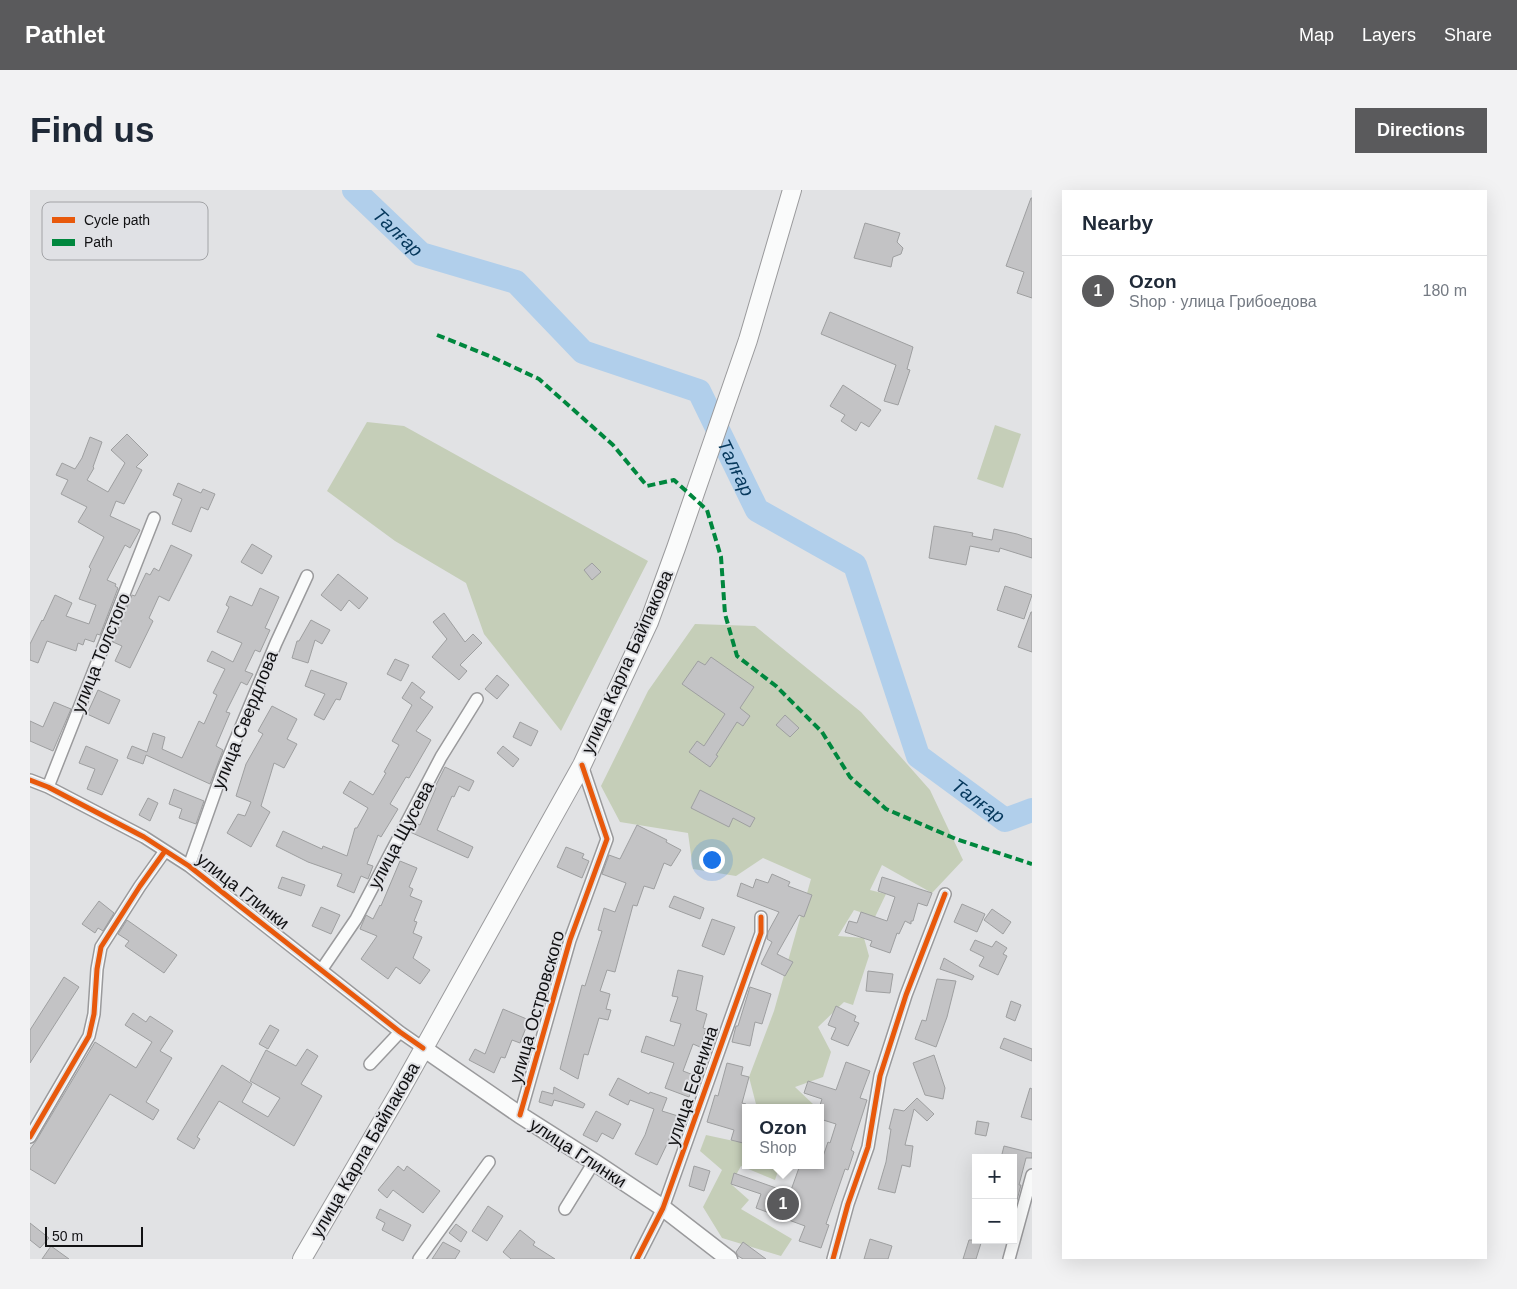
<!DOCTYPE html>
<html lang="en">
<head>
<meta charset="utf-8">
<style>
	:root { --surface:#fff; --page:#f2f2f3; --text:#1f2937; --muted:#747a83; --line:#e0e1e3; --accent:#5a5a5c }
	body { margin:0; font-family:Arial,sans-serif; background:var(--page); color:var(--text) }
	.controls { position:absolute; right:15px; bottom:15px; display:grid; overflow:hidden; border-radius:0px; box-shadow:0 5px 20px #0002 }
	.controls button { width:45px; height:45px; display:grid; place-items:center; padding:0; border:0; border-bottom:1px solid var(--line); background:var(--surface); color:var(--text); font:25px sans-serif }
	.scale { position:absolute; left:15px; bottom:12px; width:98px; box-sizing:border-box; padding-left:5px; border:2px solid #111113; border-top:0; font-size:14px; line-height:18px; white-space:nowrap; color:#111113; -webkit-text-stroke:4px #e0e1e5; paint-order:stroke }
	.you { position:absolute; left:681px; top:669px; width:18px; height:18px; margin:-12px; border:4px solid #fff; border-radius:50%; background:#1a73e8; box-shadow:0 0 0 8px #1a73e833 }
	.badge { display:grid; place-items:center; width:32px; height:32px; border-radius:50%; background:var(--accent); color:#fff; font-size:16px; font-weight:700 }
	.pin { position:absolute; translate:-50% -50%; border:2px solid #fff; box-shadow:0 1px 5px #0006 }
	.popup { position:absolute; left:712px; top:914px; width:82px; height:65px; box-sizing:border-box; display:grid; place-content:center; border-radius:0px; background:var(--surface); filter:drop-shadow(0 1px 4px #0005); font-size:16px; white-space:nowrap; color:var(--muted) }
	.popup b { font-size:19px; color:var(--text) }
	.popup::after { content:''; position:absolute; left:50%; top:100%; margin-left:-10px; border:10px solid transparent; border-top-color:var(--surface) }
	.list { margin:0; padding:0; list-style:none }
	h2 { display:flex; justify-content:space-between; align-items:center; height:65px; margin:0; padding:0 20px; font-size:21px }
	h2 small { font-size:16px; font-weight:400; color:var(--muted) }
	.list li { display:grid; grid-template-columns:32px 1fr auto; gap:15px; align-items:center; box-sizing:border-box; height:70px; padding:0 20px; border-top:1px solid var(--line) }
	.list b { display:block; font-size:19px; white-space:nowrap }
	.list p { margin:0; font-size:16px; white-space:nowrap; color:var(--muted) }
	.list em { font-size:16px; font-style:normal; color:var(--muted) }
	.map { position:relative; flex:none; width:1002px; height:1069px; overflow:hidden; border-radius:0px }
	header { display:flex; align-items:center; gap:30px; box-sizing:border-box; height:70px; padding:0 25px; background:var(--accent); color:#fff }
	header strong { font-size:24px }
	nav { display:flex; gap:28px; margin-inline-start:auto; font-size:18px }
	.intro { display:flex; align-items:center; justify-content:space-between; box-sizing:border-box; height:120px; padding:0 30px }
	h1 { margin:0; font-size:35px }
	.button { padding:12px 22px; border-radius:0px; background:var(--accent); color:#fff; font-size:18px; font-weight:700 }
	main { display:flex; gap:30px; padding:0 30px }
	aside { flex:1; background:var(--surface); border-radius:0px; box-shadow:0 5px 20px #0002 }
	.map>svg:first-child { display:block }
</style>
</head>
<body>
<header>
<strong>Pathlet</strong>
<nav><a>Map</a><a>Layers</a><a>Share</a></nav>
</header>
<div class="intro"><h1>Find us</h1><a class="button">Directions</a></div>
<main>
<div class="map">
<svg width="1002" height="1069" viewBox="0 0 1002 1069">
	<rect width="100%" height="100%" fill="#e1e2e4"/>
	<path fill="#c5ceb8" d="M337,232L374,236L618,371L531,541L454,444L436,393L365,351L297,301Z
		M965,235L991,244L973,298L947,289Z
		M665,434L725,436L831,522L900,600L933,670L902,703L852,675L840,700L856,704L845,727L824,720L808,746L834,748L839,766L823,815L814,812L788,837L801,862L793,887L765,897L784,915L783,918H727L719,887L744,821L781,689L733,668L706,686L663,679L658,643L590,632L571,596L618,501Z
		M676,945L713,953L715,949L716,975H750L745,990L711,976L701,994L719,1010L711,1019L762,1049L751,1066L692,1048L673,1017L692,980L670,961Z"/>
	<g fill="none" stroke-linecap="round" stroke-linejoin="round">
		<path stroke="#b1cfeb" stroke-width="24" id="s1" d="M324,0L391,64L486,92L553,162L669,201L727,320L825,375L888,566L975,630L1002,620"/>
	</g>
	<path fill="#c3c3c5" stroke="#9e9fa0" d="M1001,8H1002V108L987,103L994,82L976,76Z
		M835,33L870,43L867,52L873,58L871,64L863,67L861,77L824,68Z
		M800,122L883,157L877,179L880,180L868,215L854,211L866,175L791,144Z
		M813,195L851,220L839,237L831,232L826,241L811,231L815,225L800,216Z
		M97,244L118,265L106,277L112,280L94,314L86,311L80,326L110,340L100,358L95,355L77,390L86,394L85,396L88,398L70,445L67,444L64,452L55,449L53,455L48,453L46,461L17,451L8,473L0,470V454L12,430L13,431L25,405L42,413L36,426L59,434L66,415L49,409L61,379L59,377L74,347L48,332L57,317L31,304L38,290L26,285L32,273L45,279L52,268L60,247L72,252L63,277L64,278L57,290L78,302L95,273L81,260Z
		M148,293L171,303L173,299L185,304L178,320L171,317L161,342L142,334L152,309L143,305Z
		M904,336L943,343L942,346L962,350L964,339L987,344L1002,349V368L970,358L969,362L940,356L936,375L899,368Z
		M222,354L242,366L232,384L211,372Z
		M141,355L162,365L139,411L129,406L119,428L123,431L100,478L85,471L92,456L83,452L102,405L105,406L116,383L120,385L124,378L129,381Z
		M562,373L571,382L562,390L554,380Z
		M308,384L338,408L329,419L319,410L311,421L291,405Z
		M975,396L1002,405L994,429L967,420Z
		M230,398L249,407L235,438L240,440L230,462L225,460L215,481L223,484L217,495L211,492L196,522L200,523L186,556L193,560L180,594L116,565L113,574L97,568L102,556L117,562L123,543L135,547L132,559L152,568L169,531L174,534L187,505L183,503L195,479L177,471L182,461L203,472L212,453L187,442L199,417L196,415L200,406L222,416Z
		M1001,422H1002V462L988,457Z
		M414,423L435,452L443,444L452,453L430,475L437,481L429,490L402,467L417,449L403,432Z
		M281,430L300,440L292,454L285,450L278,473L262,468L267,451H269Z
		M681,467L724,497L710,518L720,526L713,536L707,532L686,565L688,566L680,577L659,562L667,551L674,556L695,524L652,494L668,471L675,475Z
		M365,469L379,475L371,491L357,484Z
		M281,480L317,493L310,510L306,509L294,530L284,525L295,504L275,496Z
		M467,485L479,495L467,509L455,499Z
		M382,492L395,502L390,508L403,517L386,541L401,550L379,588L376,587L360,614L368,619L351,647L348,645L337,674L343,676L338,689L331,686L324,703L307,696L312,684L278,672L246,656L253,641L292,659L293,656L317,666L325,638H327L338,618L313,603L320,591L343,605L356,583L354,582L369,555L362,551L382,515L372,508Z
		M68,500L90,510L79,534L57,524Z
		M24,512L41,519L23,561L0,551V531L13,537Z
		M242,516L267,529L257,549L267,554L254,578L244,573L231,616L240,622L221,657L197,643L208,624L215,626L221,612L206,606L216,574L233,544L228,541Z
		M755,525L769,538L760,547L746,535Z
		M490,532L508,541L501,556L483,547Z
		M56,556L88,570L72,605L57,599L65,579L49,573Z
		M473,556L489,569L483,577L467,563Z
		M415,577L444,591L439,601L429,596L424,607L422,606L407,640L443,657L438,668L380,642L385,633L390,635L406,598L405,597Z
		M144,599L174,611L166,634L149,628L152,619L139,614Z
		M670,600L725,628L720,637L703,628L699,637L661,618Z
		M118,608L128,613L120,631L109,625Z
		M607,635L637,650L636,652L651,660L641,676L634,673L624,699L614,696L607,716L603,715L585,782L577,780L570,801L580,804L576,819L581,820L578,830L569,828L558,865L554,864L548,889L530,879L552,795L555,796L572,741L568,740L574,718L585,722L596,693L572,684L579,665L590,669Z
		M536,657L554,664L552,668L559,671L552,688L527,677Z
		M370,671L387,678L379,697L383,699L380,706L392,711L384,731L387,732L383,743L392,747L383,768L400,780L390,794L366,777L358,789L331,769L347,746L330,739L336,725L343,729L350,715L351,716Z
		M742,684L760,692L758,696L782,705L774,727L769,725L747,764L763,772L755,786L731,774L742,752L737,749L738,742L749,722L707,706L711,693L723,698L726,689L738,693Z
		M252,687L275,695L271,706L248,698Z
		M852,687L902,703L897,716L888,713L883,731H881V734L875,731L869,744L867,743L860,763L840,756L842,751L815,742L819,731L827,733L831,722L857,731L865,707L848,701Z
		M644,706L674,718L670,729L639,717Z
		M69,711L84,723L73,741L68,738L65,743L52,734Z
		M932,714L955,724L947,742L924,732Z
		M291,717L310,725L301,744L282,736Z
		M962,719L981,732L973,744L954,730Z
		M682,729L705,737L694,765L672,756Z
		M97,730L147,765L134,783L95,756L99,751L88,744Z
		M945,750L962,757L966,751L977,758L973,764L977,766L968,785L949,776L954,767L940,760Z
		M914,768L944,786L942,790L910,779Z
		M648,780L673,786L666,820L677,824L673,838L676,839L670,857L663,854L653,881L666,886L659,907L635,898L644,873L611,862L616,846L644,856L651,834L640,831L648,807L642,806Z
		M838,781L863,784L860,803L836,801Z
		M34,787L49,797L0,873V840Z
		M907,789L926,791L917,827L906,857L885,849L892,830L896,831Z
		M720,797L741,804L732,834L725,832L720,856L702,852L706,836H708Z
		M981,811L991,815L985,831L976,827Z
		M806,816L826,826L824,831L829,833L818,856L801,849L806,838L798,835Z
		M473,819L499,830L490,853L482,850L475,868L471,867L464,883L439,870L445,859L455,864Z
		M103,823L116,832L120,826L143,841L130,861L142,868L116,912L129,920L123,930L80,904L25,994L0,979V959L6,951L65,852L106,878L122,852L95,835Z
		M240,835L249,840L238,859L229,854Z
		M974,848L1002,859V871L970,858Z
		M277,859L288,866L271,894L292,906L264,956L189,911L167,947L170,949L164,959L147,949L192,875L222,894L212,912L238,927L250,908L220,891L236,860L266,876Z
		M904,865L915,898L913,909L895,905L883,873Z
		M816,872L840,881L830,908L837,910L821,960L824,962L818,980L815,979L796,1034L799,1035L791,1058L769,1051L775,1036L726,1018L731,1004L701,994L704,983L760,1003L770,975H790L798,952L800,953L806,934L790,929V915L792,909L774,903L778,891L806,900Z
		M697,873L713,877L711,885L719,887L712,913L716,914V946L713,953L701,950L704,940L677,932L685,905L688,906Z
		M588,888L619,904L620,902L637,908L632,921L648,926L638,952L627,975L605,964L615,945L624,919L600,910L598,915L579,905Z
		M524,897L555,914L553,918L524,910L522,916L509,912L512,901L523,904Z
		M1000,898L1002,899V930L991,927Z
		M887,908L904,924L897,931L884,919L875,955L883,956L880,977L872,975L865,1003L848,999L856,972L861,939H859L864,919L874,921Z
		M566,921L591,934L583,949L572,943L567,952L553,945Z
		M947,931L959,933L956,946L945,944Z
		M974,956L1002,963V968H996L989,995H991L983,1025V968H971Z
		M368,976L374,981L377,976L410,1001L393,1023L363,1000L357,1008L348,1000Z
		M664,976L680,981L674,1001L659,996Z
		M458,1016L473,1026L457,1051L442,1041Z
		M350,1019L381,1035L373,1051L352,1040L355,1033L346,1028Z
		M0,1033L19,1048L10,1058L0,1050Z
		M426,1034L437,1042L431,1052L419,1043Z
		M490,1040L505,1052L503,1055L525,1069H481L473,1062Z
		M840,1049L862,1056L858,1069H834Z
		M939,1050H952L946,1069H933Z
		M413,1052L430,1061L425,1069H402Z
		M713,1052L736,1069H713L708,1066L706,1062Z
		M21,1056L39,1069H12Z"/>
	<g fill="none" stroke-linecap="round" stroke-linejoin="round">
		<g stroke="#9a9a9c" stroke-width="14">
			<path id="minor" d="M0,590L18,597L114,647L159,676L370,842L393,858
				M18,597L124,328
				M159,676L193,580L246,453L277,386
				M292,779L326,729L411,567L447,509
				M340,874L370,842
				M490,925L540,750L577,649L552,575
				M0,947L59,846L64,824L67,779L71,757L110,696L135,661
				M535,1019L564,972
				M389,1069L459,972
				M607,1069L633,1018L731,743V727
				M803,1069L818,1014L838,957L850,886L876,805L915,704
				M979,1069L1002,985"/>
		</g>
		<g stroke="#9a9a9c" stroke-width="19">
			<path id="secondary" d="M393,858L490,925L564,972L633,1018L699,1069"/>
		</g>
		<g stroke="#9a9a9c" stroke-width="20">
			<path id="primary" d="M272,1069L370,901L552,575L619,432L646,358L718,150L762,0"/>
		</g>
		<use href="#minor" stroke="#fafbfb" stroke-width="11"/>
		<use href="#secondary" stroke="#fafbfb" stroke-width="16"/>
		<use href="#primary" stroke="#fafbfb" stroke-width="18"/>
		<path stroke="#00873e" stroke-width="4" stroke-dasharray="8 4" stroke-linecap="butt" d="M407,145L462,167L509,189L583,255L617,296L644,290L677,320L691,367L695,424L707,466L746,496L792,542L820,587L856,619L926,649L1002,674"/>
		<g stroke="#e0e1e5" stroke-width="8">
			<path id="cycleway" d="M0,590L18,597L114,647L159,676L370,842L393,858
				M490,925L540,750L577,649L552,575
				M0,947L59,846L64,824L67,779L71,757L110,696L135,661
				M607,1069L633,1018L731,743V727
				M803,1069L818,1014L838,957L850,886L876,805L915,704"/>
		</g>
		<use href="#cycleway" stroke="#e8590c" stroke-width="5"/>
	</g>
	<g text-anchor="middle" stroke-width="4" stroke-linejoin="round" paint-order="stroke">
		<g font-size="18" fill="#111113" stroke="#e0e1e5">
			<text transform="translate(71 463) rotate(-68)" y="6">улица Толстого</text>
			<text transform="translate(597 472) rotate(-66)" y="6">улица Карла Байпакова</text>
			<text transform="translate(215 530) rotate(-68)" y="6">улица Свердлова</text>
			<text transform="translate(371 645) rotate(-62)" y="6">улица Щусева</text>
			<text transform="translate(213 701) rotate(38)" y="6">улица Глинки</text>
			<text transform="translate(507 817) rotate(-74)" y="6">улица Островского</text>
			<text transform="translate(662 896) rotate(-71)" y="6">улица Есенина</text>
			<text transform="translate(335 960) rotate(-60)" y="6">улица Карла Байпакова</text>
			<text transform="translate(548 963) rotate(33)" y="6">улица Глинки</text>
		</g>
		<g font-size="19" font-style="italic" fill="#06385c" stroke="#e0e1e5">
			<text dy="7" stroke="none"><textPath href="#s1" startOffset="61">Талғар</textPath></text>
			<text dy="7" stroke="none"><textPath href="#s1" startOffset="496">Талғар</textPath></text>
			<text dy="7" stroke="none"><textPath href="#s1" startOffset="932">Талғар</textPath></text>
		</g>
	</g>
	<rect x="12" y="12" width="166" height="58" rx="8" fill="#e0e1e5" stroke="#a2a3a6" stroke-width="1"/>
	<rect x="22" y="27" width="23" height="6" fill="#e8590c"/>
	<rect x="22" y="49" width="23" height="7" fill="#00873e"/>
	<g font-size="14" fill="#111113">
		<text x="54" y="35">Cycle path</text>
		<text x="54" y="57">Path</text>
	</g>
</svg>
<div class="controls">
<button>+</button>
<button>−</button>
</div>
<div class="scale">50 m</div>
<div class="you"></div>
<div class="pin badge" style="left:753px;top:1014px">1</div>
<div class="popup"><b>Ozon</b>Shop</div>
</div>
<aside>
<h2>Nearby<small></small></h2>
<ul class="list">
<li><span class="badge">1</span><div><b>Ozon</b><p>Shop · улица Грибоедова</p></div><em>180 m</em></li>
</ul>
</aside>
</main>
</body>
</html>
